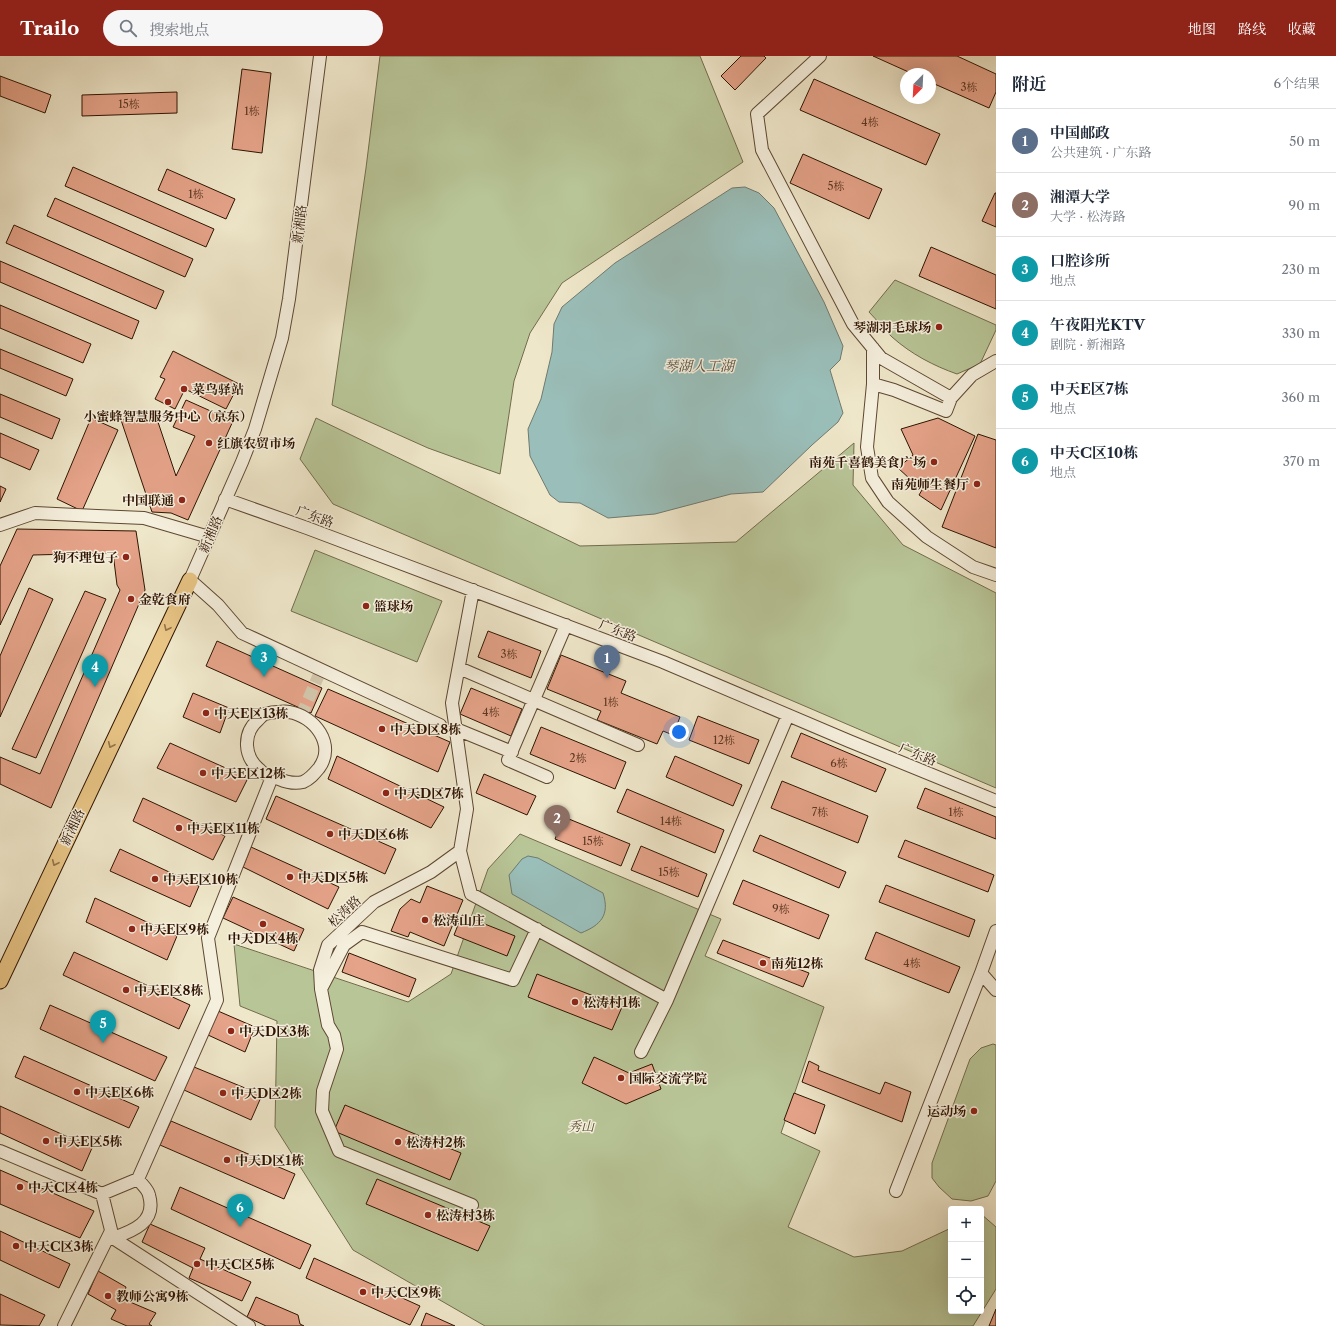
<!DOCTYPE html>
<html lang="zh">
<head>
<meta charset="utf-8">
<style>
	:root { --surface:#fff; --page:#f6f6f7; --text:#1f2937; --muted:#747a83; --line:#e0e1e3; --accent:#8f2418 }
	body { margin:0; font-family:"Libre Caslon Text","Noto Serif SC",serif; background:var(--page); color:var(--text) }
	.controls { position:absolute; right:12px; bottom:12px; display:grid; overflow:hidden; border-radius:4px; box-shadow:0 4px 16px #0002 }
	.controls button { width:36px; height:36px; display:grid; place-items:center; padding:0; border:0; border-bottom:1px solid var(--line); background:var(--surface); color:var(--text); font:20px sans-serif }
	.compass { position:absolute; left:900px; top:12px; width:36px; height:36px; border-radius:50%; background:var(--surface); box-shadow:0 4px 16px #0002; rotate:204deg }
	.you { position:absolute; left:679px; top:676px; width:14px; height:14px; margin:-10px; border:3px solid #fff; border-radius:50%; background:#1a73e8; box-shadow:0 0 0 6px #1a73e833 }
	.badge { display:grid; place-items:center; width:26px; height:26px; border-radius:50%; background:var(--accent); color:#fff; font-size:13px; font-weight:700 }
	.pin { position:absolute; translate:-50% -33px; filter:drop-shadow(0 1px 2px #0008) }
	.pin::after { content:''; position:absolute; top:21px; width:14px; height:12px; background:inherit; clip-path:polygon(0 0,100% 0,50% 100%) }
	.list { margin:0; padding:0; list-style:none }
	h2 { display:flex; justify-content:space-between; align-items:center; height:52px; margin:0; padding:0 16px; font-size:17px }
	h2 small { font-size:13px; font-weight:400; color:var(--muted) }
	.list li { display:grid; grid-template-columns:26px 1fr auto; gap:12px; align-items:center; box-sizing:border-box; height:64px; padding:0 16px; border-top:1px solid var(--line) }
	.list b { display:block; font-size:15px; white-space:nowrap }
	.list p { margin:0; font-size:13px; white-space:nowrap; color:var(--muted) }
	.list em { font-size:13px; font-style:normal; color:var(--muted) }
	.icon { flex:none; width:22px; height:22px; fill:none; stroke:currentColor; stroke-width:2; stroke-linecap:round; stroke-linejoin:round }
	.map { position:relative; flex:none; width:996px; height:1270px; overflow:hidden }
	header { display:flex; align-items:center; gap:24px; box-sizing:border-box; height:56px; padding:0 20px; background:var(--accent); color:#fff }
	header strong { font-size:19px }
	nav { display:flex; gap:22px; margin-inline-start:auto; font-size:14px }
	.search { width:280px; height:36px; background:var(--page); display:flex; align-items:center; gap:10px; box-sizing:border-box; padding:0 14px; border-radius:22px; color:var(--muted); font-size:15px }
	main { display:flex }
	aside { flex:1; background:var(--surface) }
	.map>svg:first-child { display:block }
</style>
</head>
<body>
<header>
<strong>Trailo</strong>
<div class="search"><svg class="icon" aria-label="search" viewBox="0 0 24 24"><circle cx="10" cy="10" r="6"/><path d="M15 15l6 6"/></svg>搜索地点</div>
<nav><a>地图</a><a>路线</a><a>收藏</a></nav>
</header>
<main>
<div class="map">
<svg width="996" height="1270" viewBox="0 0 996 1270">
	<rect width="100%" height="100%" fill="#efe7ca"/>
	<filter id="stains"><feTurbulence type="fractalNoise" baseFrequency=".005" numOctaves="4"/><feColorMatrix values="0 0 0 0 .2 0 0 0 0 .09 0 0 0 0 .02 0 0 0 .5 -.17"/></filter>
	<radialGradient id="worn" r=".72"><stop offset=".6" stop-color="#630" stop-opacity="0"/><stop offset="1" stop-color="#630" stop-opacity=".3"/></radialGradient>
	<path fill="#b8c597" stroke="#736c4c" d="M380,0H700L743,106L562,227L530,277L514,325L500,418L428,392L332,349L366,112Z
		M895,224L996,269V274L980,308L957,318C934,310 911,298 892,281C884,274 877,264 869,256Z
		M316,362L580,490L736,486L854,387L853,429L903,489L996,537V732L333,448L300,403Z
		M315,494L442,545L417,606L291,555Z
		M520,778L721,863L705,900L824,951L781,1077L820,1095L788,1171L854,1201L902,1195L951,1172V1255H981V1158L996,1171V1233L973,1270H485L353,1194L275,1071L277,965L240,950L234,888L408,946L451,918L488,813Z
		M993,988L996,989V1125L988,1140L971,1145L952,1143L939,1131L932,1122V1107L970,1003L981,992Z"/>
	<path fill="#9abfba" stroke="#6f7a70" d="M745,131L759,137L774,152L824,246L843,290L840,304L830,314L843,357L838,366L812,389L763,436L731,438L655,458L608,462L580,447L559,446L550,439L530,400L528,373L541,343L552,296L554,268L562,251L615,207L732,132Z
		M528,800L538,802L603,837C610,859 601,869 581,877L512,838L509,819L522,803Z"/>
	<path fill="#e5a389" stroke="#2e1300" d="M741,0H764L766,2L735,34L721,20Z
		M873,0H957L996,18V36L989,52L930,26V18H913Z
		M242,13L271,17L262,97L232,93Z
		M0,20L51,39L45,57L0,40Z
		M814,23L940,78L926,109L800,54Z
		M177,36V57L82,60V39Z
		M803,98L882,133L869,163L790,127Z
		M73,111L214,173L206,191L65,130Z
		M167,113L235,143L226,163L158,134Z
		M995,137H996V171L982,165Z
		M55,142L193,203L185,221L47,160Z
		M14,169L164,235L156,253L6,187Z
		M931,191L996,219V253L919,220Z
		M0,205L139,265L132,283L0,226Z
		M0,249L91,288L83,307L0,272Z
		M0,293L73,323L66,340L0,312Z
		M173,295L239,328L226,353L185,333L175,353L155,343L165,323L160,321Z
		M0,338L60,363L52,383L0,361Z
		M186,344L233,365L188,464L171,457L152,456L121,364L154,354L176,420L195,380L173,371Z
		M91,362L118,374L82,455L57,443Z
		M938,362L975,380L941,454L919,439L922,434L898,412L913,399L901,373Z
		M0,377L39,394L30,414L0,401Z
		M978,378L996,384V492L942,471Z
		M0,430L6,433L0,446Z
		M17,473L136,475L145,534L51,752L0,728V701L40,718L120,534L117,529L113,497L33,499L0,569V510Z
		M29,532L53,543L0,661V600Z
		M85,535L106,543L36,702L12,693Z
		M488,575L541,595L531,622L478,601Z
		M217,585L322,632L311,657L206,610Z
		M561,599L626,625L621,637L680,661L673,679L663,675L657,688L597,664L601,655L547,633Z
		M471,632L522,653L511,680L460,658Z
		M328,633L450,686L438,716L315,660Z
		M193,637L229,652L220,677L183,661Z
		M698,660L759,684L749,708L689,684Z
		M541,671L626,706L615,733L530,698Z
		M801,677L886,713L876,736L791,701Z
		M170,687L248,722L236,746L157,712Z
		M337,700L444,751L431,772L328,723Z
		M675,700L742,729L733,750L666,721Z
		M484,718L536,740L527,759L476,737Z
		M782,725L868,760L858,787L771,752Z
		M925,732L996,761V783L917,752Z
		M627,733L724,774L715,797L617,756Z
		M276,740L396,793L385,818L266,763Z
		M143,742L225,780L213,804L133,765Z
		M564,761L630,788L621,810L555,783Z
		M760,779L846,816L839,832L753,795Z
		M905,784L994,819L988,836L898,801Z
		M641,790L707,818L698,841L631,814Z
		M251,791L339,831L328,853L243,811Z
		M120,793L199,830L190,851L110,815Z
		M743,824L829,859L819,883L733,848Z
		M886,829L975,864L969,881L879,846Z
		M427,830L463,844L444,890L410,876L408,881L391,875L400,853L411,843L420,847Z
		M233,841L304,873L294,895L223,862Z
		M95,842L177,880L167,904L86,866Z
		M462,859L515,880L507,900L454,879Z
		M876,876L960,911L949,937L865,903Z
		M723,884L809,917L803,931L717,897Z
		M74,896L190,949L179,973L63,919Z
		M349,897L416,923L409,941L342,916Z
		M537,918L622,951L612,974L528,941Z
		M50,949L167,1001L155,1025L40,973Z
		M218,955L255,971L245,996L208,979Z
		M24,1000L139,1051L129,1072L15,1021Z
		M594,1001L629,1017L652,1008L661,1033L626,1048L582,1027Z
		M809,1005L819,1010L818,1014L880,1038L885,1026L911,1036L902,1066L802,1026Z
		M194,1011L262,1039L251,1064L184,1034Z
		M794,1037L825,1049L815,1078L784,1064Z
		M345,1049L461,1097L450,1124L334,1075Z
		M0,1050L92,1092L82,1115L0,1077Z
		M171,1065L295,1118L284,1143L160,1089Z
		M0,1114L94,1155L80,1182L0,1148Z
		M377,1123L490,1170L478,1195L366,1148Z
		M180,1131L311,1189L300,1213L171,1153Z
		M150,1168L205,1192L200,1203L251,1226L242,1245L189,1222L193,1212L142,1186Z
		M0,1175L70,1208L59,1232L0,1204Z
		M314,1202L420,1250L410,1269L306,1222Z
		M98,1215L126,1231L123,1243L156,1257L149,1268L152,1270H127L111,1263L116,1254L88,1238Z
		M0,1238L45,1259L39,1270L0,1269Z
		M256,1241L298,1259L300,1268L304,1270H266L247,1261Z
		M996,1253V1270H989Z
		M426,1257L455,1270H421Z"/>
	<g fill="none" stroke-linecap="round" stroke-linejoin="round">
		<path stroke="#d2c7ac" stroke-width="12" stroke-dasharray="12 6" stroke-linecap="butt" d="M301,660L321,614"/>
		<g stroke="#5e4832" stroke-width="14">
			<path id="minor" d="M320,0L289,243L282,282L255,373L242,406L190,524L218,549L242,577L440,669
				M820,0L757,58L762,94L853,268L881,302L951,342L972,319L996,305
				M873,292V328L867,391L872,422L888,446L927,481L973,511L996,519
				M873,328L894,334L946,355L951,342
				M225,443L307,472L663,606L849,685L996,745
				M0,469L35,457L97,460L144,462L209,481
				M459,612L638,689
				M277,656C281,656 285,655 289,656C315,660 336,689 319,712C314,718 310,723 303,726C295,728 286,726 279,723C273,721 264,719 260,714C244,701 242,678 258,664C260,662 262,659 265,658C269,657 273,656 277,656Z
				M456,673L512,696
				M547,721L508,704L566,569
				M460,795L471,838L667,944
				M996,875L981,917L996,934
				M322,931L344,889L362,876L513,924L537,873
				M641,996L667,944L788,659
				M0,1095L102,1138L113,1182L249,1270
				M138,1123L217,944L208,882L272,721
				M896,1135L981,917
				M102,1138L138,1123C141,1128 148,1133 149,1139C157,1166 133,1175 113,1182
				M472,1149L339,1095L322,1055L323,1035L337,993L334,979L328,969L321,933L320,914L328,889L374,846L431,816L460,795L467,753L452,647L473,534
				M64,1270L111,1175"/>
		</g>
		<g stroke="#2e1300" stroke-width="17">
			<path id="major" d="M0,925L190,524"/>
		</g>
		<use href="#minor" stroke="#f5efdd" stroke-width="12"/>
		<use href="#major" stroke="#e8c485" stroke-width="15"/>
	</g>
	<defs><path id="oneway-chevron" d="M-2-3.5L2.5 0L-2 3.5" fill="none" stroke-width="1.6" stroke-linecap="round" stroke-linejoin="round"/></defs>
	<g stroke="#947449">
		<use href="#oneway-chevron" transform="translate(167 572) rotate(115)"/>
		<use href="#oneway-chevron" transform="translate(111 689) rotate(115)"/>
		<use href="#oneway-chevron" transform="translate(55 807) rotate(115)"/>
	</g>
	<g fill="#8f2418" stroke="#f5efdd" stroke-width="1.5">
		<circle cx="939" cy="271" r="4"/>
		<circle cx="184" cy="333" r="4"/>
		<circle cx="168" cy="346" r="4"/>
		<circle cx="209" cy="387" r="4"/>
		<circle cx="934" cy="406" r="4"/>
		<circle cx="977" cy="428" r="4"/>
		<circle cx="182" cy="444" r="4"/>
		<circle cx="126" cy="501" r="4"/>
		<circle cx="131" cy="543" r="4"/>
		<circle cx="366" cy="550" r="4"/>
		<circle cx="206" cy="657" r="4"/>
		<circle cx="382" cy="673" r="4"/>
		<circle cx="203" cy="717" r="4"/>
		<circle cx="386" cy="737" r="4"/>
		<circle cx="179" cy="772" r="4"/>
		<circle cx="330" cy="778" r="4"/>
		<circle cx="290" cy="821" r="4"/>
		<circle cx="155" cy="823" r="4"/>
		<circle cx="425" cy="864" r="4"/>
		<circle cx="263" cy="868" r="4"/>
		<circle cx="132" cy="873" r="4"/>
		<circle cx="763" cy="907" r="4"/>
		<circle cx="126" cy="934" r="4"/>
		<circle cx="575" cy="946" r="4"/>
		<circle cx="231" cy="975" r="4"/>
		<circle cx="621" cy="1022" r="4"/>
		<circle cx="77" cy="1036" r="4"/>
		<circle cx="223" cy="1037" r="4"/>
		<circle cx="974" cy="1055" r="4"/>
		<circle cx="46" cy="1085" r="4"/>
		<circle cx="398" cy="1086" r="4"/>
		<circle cx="227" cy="1104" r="4"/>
		<circle cx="20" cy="1131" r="4"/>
		<circle cx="428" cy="1159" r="4"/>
		<circle cx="16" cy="1190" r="4"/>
		<circle cx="197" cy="1208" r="4"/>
		<circle cx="363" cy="1236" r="4"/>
		<circle cx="108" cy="1240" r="4"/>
	</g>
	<g text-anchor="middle" stroke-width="3" stroke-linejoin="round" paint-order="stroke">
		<g font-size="11" fill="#5c3722">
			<text x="969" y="35">3栋</text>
			<text x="129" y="52">15栋</text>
			<text x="252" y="59">1栋</text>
			<text x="870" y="70">4栋</text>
			<text x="836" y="134">5栋</text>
			<text x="196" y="142">1栋</text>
			<text x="509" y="602">3栋</text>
			<text x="611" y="650">1栋</text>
			<text x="491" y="660">4栋</text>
			<text x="724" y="688">12栋</text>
			<text x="578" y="706">2栋</text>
			<text x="839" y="711">6栋</text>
			<text x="820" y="760">7栋</text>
			<text x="956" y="760">1栋</text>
			<text x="671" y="769">14栋</text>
			<text x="593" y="789">15栋</text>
			<text x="669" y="820">15栋</text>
			<text x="781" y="857">9栋</text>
			<text x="912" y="911">4栋</text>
		</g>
		<g font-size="13" fill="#2e1300" stroke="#f5efdd">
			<text transform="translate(299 168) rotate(-83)" y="5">新湘路</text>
			<text transform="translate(315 460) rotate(20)" y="5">广东路</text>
			<text transform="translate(210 478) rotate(-67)" y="5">新湘路</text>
			<text transform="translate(618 574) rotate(21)" y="5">广东路</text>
			<text transform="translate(918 698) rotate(22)" y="5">广东路</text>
			<text transform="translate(72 771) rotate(-65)" y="5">新湘路</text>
			<text transform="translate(344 855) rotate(-43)" y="5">松涛路</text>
		</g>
		<g font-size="13" font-weight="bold" fill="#2e1300" stroke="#f5efdd" text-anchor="start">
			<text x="931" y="276" text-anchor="end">琴湖羽毛球场</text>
			<text x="192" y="338">菜鸟驿站</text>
			<text x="168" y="365" text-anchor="middle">小蜜蜂智慧服务中心（京东）</text>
			<text x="217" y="392">红旗农贸市场</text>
			<text x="926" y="411" text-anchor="end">南苑千喜鹤美食广场</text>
			<text x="969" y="433" text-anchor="end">南苑师生餐厅</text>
			<text x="174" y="449" text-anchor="end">中国联通</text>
			<text x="118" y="506" text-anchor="end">狗不理包子</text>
			<text x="139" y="548">金乾食府</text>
			<text x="374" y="555">篮球场</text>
			<text x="214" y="662">中天E区13栋</text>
			<text x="390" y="678">中天D区8栋</text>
			<text x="211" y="722">中天E区12栋</text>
			<text x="394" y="742">中天D区7栋</text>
			<text x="187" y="777">中天E区11栋</text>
			<text x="338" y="783">中天D区6栋</text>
			<text x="298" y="826">中天D区5栋</text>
			<text x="163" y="828">中天E区10栋</text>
			<text x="433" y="869">松涛山庄</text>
			<text x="140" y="878">中天E区9栋</text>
			<text x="263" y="887" text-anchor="middle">中天D区4栋</text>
			<text x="771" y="912">南苑12栋</text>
			<text x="134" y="939">中天E区8栋</text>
			<text x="583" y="951">松涛村1栋</text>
			<text x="239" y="980">中天D区3栋</text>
			<text x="629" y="1027">国际交流学院</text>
			<text x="85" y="1041">中天E区6栋</text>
			<text x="231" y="1042">中天D区2栋</text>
			<text x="966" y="1060" text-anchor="end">运动场</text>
			<text x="54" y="1090">中天E区5栋</text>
			<text x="406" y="1091">松涛村2栋</text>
			<text x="235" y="1109">中天D区1栋</text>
			<text x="28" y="1136">中天C区4栋</text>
			<text x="436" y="1164">松涛村3栋</text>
			<text x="24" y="1195">中天C区3栋</text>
			<text x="205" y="1213">中天C区5栋</text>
			<text x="371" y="1241">中天C区9栋</text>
			<text x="116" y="1245">教师公寓9栋</text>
		</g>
		<g font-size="13" font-style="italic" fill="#5e5135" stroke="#f5efdd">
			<text x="581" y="1075">秀山</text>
		</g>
		<g font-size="14" font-style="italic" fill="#544f41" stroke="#f5efdd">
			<text x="699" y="315">琴湖人工湖</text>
		</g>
	</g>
	<rect width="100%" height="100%" filter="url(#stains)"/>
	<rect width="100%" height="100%" fill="url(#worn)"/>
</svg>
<div class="controls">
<button>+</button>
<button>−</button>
<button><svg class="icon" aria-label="locate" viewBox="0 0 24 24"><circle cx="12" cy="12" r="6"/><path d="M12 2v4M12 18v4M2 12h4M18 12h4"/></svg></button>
</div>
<svg class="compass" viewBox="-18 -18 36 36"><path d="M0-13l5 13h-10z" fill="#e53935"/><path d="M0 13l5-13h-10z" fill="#747a83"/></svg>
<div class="you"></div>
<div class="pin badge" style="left:607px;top:622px;background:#5c6f8a">1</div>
<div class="pin badge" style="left:557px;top:782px;background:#8d6e63">2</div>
<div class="pin badge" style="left:264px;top:621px;background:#0f9aa8">3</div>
<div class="pin badge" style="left:95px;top:631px;background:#0f9aa8">4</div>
<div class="pin badge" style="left:103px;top:987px;background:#0f9aa8">5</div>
<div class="pin badge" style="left:240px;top:1171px;background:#0f9aa8">6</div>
</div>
<aside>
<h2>附近<small>6个结果</small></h2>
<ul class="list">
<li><span class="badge" style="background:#5c6f8a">1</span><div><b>中国邮政</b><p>公共建筑 · 广东路</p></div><em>50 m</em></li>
<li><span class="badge" style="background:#8d6e63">2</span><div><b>湘潭大学</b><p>大学 · 松涛路</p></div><em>90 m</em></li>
<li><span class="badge" style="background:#0f9aa8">3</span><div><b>口腔诊所</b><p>地点</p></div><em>230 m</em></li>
<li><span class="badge" style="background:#0f9aa8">4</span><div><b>午夜阳光KTV</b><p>剧院 · 新湘路</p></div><em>330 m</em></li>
<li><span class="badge" style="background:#0f9aa8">5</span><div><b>中天E区7栋</b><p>地点</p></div><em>360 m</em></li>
<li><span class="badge" style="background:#0f9aa8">6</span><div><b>中天C区10栋</b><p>地点</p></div><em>370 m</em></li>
</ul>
</aside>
</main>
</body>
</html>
